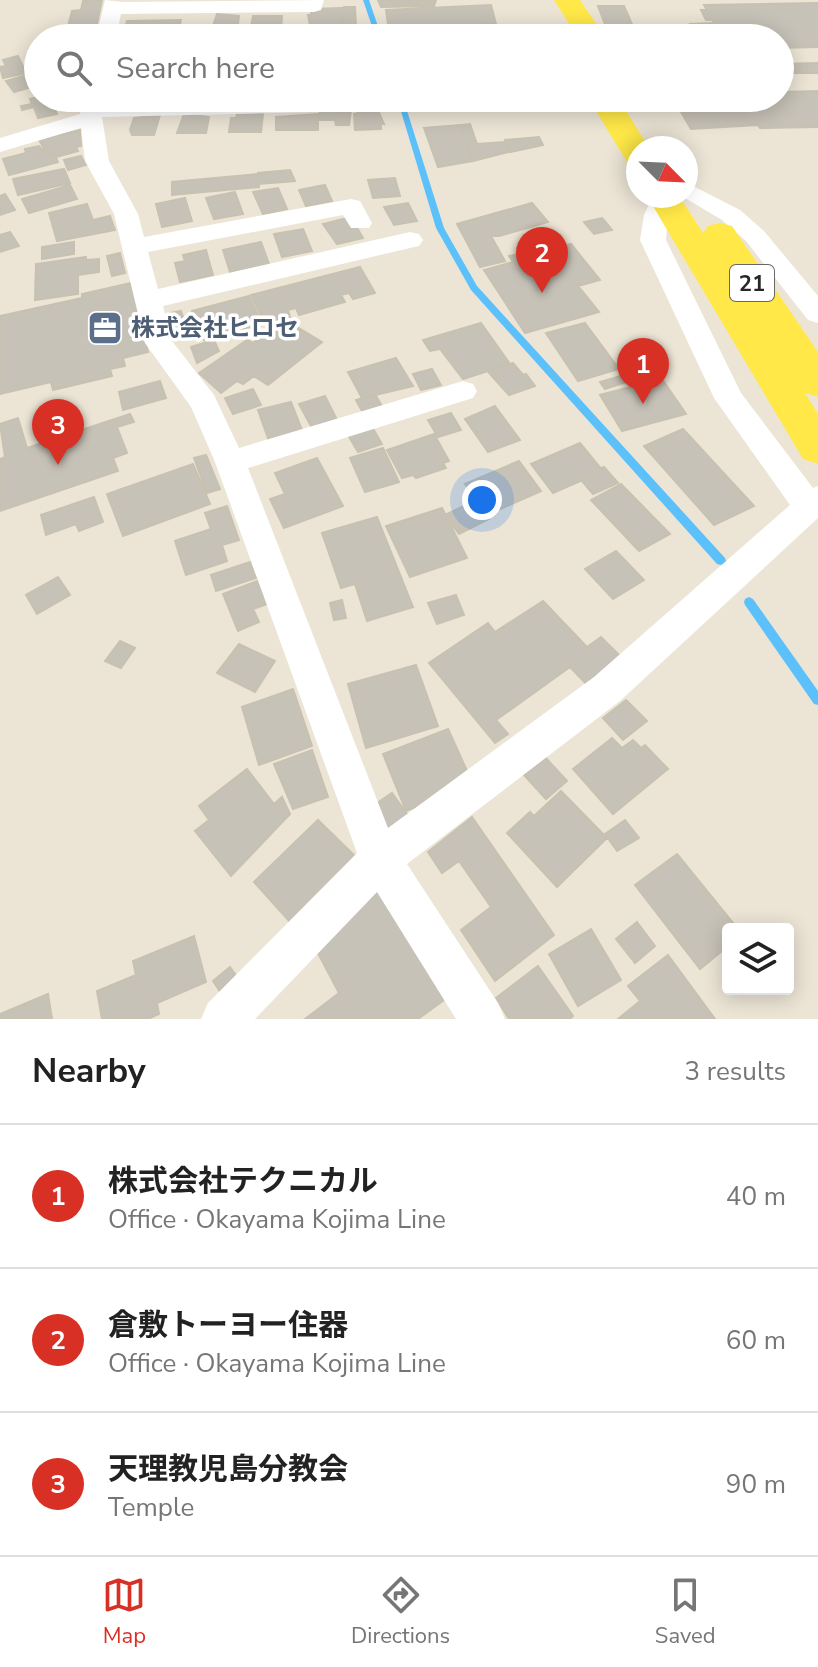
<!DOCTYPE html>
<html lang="en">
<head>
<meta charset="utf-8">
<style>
	:root { --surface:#fff; --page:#f6f6f6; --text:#222; --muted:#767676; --line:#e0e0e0; --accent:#d93025 }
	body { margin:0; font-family:"Nunito Sans","Noto Sans JP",sans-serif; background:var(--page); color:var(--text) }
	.controls { position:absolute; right:24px; bottom:24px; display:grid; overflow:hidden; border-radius:8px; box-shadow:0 4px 20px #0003 }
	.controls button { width:72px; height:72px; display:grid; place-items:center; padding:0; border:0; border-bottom:2px solid var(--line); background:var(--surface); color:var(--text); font:40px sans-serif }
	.compass { position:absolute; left:626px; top:136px; width:72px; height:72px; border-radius:50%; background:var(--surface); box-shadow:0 4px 20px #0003; rotate:114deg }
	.you { position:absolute; left:482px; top:500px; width:28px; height:28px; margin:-20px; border:6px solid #fff; border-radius:50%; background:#1a73e8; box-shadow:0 0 0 12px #1a73e833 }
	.badge { display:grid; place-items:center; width:52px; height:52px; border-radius:50%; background:var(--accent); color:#fff; font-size:26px; font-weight:700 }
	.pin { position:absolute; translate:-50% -66px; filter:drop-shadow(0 2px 4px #0008) }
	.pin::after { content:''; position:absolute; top:42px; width:28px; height:24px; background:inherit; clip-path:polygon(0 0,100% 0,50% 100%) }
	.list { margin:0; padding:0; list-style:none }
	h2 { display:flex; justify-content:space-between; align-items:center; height:104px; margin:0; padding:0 32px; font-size:34px }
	h2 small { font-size:26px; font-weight:400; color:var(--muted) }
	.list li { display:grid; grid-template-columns:52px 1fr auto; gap:24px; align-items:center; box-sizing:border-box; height:144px; padding:0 32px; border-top:2px solid var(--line) }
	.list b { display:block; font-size:30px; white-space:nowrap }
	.list p { margin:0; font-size:26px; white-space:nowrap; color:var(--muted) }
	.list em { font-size:26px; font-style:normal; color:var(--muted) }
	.icon { flex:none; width:44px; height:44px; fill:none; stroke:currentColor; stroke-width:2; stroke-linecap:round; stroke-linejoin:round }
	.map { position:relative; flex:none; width:818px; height:1019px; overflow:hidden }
	.search { position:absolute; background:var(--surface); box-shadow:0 4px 20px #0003; left:24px; right:24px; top:24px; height:88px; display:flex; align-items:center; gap:20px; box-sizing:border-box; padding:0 28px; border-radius:44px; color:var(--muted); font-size:30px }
	.sheet { height:536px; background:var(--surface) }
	nav { display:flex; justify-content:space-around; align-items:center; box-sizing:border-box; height:112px; border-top:2px solid var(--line); background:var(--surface); font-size:22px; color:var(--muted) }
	nav a { display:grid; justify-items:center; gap:4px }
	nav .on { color:var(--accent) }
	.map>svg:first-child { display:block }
</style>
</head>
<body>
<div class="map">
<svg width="818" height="1019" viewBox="0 0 818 1019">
	<rect width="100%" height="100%" fill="#ece5d6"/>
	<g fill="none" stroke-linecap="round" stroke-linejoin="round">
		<path fill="#5cc0fb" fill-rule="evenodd" d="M363,0H369L382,38H376Z
			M397,98H403L444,228L477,286L725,558L726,561L725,564L721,565L717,564L471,290L436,228Z
			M749,597L753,599L818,691V705L814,704L745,605L744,602L745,599Z"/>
	</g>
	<path fill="#c7c2b7" stroke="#c7c1b0" stroke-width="2" d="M102,0L94,38H65L72,11L81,10L83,1Z
		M378,0H436L434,6L381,7Z
		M818,3V47L780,48V38H697L690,24L714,23L712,20H706L701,10H707L704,5Z
		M491,5L496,24L436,27L438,38H390L386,10Z
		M598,6H624L635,31L608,32Z
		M344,7H355L356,27H344L341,9Z
		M341,8L343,29L311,30L308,15H311V9Z
		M217,14L239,16L237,32H211Z
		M253,16H282L281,31H255V27H251Z
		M181,20L178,33L123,34L127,21Z
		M204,25L202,33H178L179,26Z
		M18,56L26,73L3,78L0,67L6,66L3,60Z
		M818,63V73H780V64Z
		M27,75L35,86L14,92L6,81Z
		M818,91V127L760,128L758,125L691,129L673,98H780V92Z
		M38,97L51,98L57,114L38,118L34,107L22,110L21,106L32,104L30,99Z
		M347,98H376L377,107L357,108V105H347Z
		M407,98H545L546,102L407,104Z
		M351,110L349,125H336L335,120H319L320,111Z
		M358,110H378L384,124L381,123V129L355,130L354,114L358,113Z
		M184,114L209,117L206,133H177Z
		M237,114H263L261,132H229L231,118H236Z
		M318,114V130H276V117Z
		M160,115L154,135H132L130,130L134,118Z
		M470,124L477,144L504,142L508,152L473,161L460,125Z
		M460,125L473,161L438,167L424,128Z
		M80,130L81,146L76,147L78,151L56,157L54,153L47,154L39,140Z
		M539,137L543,145L510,152L505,140Z
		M39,146L47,155L54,153L58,162L9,175L3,159L26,153L25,149Z
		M81,156L86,165L68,170L64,160Z
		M64,169L70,183L18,195L13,179Z
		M290,170L295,181L259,184L258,173Z
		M258,174L259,187L172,195V182Z
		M395,178L400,196L373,198L368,180Z
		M70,185L77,199L29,213L22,199Z
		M325,185L332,201L306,206L299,190Z
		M278,188L287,209L263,214L253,192Z
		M235,192L243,214L214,219L206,198Z
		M5,194L15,210L0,215V196Z
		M185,198L192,221L162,227L156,204Z
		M408,203L417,221L394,225L384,207Z
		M532,203L548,222L499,236H491L505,261L480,267L457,224Z
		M87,204L93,220L110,216L115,230L57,241L49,213Z
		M351,217L363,238L337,244L323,224Z
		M602,218L612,230L594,234L584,222Z
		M303,229L312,251L282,257L274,234Z
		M10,232L19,246L0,252V235Z
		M74,242V254L42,259V247Z
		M261,242L269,264L230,272L223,250Z
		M571,244L600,280L578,286L599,312L525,333L484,270L513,262L509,256L526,252L529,256Z
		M206,250L213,275L180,282L175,263L185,261L183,255Z
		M120,253L125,273L112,276L107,256Z
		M86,257V260L99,259V272L78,275V294L35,300L36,264Z
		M360,267L375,293L353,299L349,293L341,295L345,302L299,315L296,308L288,310L290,317L264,323L251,295Z
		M131,283L148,352L123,358L125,366L110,369L112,376L53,390L51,382L0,394V316L82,298V294Z
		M249,296L262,324L239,330L236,324L227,327L230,333L204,340L192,311Z
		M181,311L188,332L177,335L170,313Z
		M481,323L510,364L463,379L440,349L430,351L423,340Z
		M585,323L619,369L578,381L546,333Z
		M276,326L288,333L297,327L322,342L268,385L254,376L243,384L237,381L221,393L199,373L247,340L253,343Z
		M214,340L219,351L197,363L191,347Z
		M396,358L413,386L362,398L348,372Z
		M513,363L523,375L526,374L535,386L509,395L489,373Z
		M432,369L441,385L421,390L413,374Z
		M621,376L626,382L605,389L600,382Z
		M662,379L686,414L622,431L600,395Z
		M160,381L166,398L123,410L119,392Z
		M253,389L261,405L233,414L225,398Z
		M375,394L382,406L362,411L356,400Z
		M325,396L337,420L312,428L299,404Z
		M291,402L304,435L270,444L258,410Z
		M495,406L520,440L488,452L465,419Z
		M451,413L461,430L438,437L428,420Z
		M130,414L134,422L117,427L127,453L113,458L118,471L0,511V459L5,457L0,424L18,418L27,448Z
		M372,427L382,444L358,452L348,435Z
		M683,429L754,506L714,525L644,446Z
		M434,434L449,461L443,463L446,468L416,478L413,475L402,478L387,450Z
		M580,443L603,471L553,493L531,464Z
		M383,448L399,482L365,492L350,458Z
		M206,455L220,489L207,493L194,458Z
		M317,458L343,506L284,528L270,499L285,494L275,473Z
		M519,461L541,491L487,515L465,484Z
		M193,464L210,504L123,536L107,494Z
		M604,467L618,483L593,494L581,480L603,471L601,468Z
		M621,484L670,534L639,551L591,500Z
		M94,497L103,522L79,531L76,524L46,535L41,515Z
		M474,501L489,519L459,534L445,515Z
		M227,506L239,540L222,545L227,561L186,575L175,541L211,529L205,513Z
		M442,508L467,558L410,577L386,526Z
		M377,517L413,607L367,621L355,584L341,588L322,533Z
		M616,551L644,580L613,599L585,569Z
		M250,562L256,578L216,591L211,575Z
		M58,577L70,595L37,614L26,595Z
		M260,580L270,603L253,609L259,622L238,631L223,594Z
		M456,595L464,615L437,624L428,603Z
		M342,600L346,618L334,620L330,603Z
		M543,601L587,647L601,637L627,663L591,689L570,667L496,720L508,734L495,743L429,663L488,623L495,632Z
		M120,641L135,648L121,668L105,661Z
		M239,644L275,661L255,692L217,673Z
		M416,665L438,726L366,748L348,684Z
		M293,689L312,746L259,765L242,707Z
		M626,700L647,721L623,740L603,718Z
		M448,729L473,784L406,811L383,754Z
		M612,738L622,748L633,740L641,748L645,745L668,769L613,814L573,769Z
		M312,750L328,797L293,809L274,764Z
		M545,757L567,781L546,799L524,775Z
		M247,769L274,804L282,797L290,814L231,876L195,831L209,820L199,806Z
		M561,791L607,838L557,887L507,833L530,812L534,816Z
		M392,793L410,818L388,833L370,808Z
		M472,817L554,935L495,981L461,930L491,907L459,861L442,873L428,852Z
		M318,820L355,856L291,923L254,882Z
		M625,820L639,838L617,851L605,834Z
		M677,854L738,929H728V946L700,969L635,885Z
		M379,890L444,1000L418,1019H305L339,993L309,936Z
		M637,922L655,946L635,963L616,939Z
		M591,929L621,980L578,1006L549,954Z
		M194,936L206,982L157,1003L159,1014L148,1019H102L97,991L136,975L133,961Z
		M668,955L715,1019H618L640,1001L628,986Z
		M538,966L573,1016L570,1019H509L496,998Z
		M230,967L245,988L228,1004L213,981Z
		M48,994L52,1019H0V1014Z"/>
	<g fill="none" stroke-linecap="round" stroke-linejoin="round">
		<path fill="#fff" fill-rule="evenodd" d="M105,0L123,2L324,0L321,10L314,12L121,14L116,38H96Z
			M82,98H104L102,104L328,98L329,106L318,112L102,117L109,161L138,214L144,237L351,199L360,201L372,223L369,228H351L343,215L148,252L158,289L410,232L419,234L423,240L419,246L410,248L163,306L172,341L214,395L239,448L463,381L473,384L477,391L473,398L248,468L388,828L594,677L790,505L714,398L640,240L644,215L653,196L676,197L668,215L666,240L741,393L813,488L818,486V518L620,701L407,864L498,1003L505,1019H456L377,892L255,1019H201L208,1003L357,853L215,462L191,407L145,343L114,214L85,161L81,128L0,152V138L80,114Z
			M693,186L740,210L764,231L818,296V323L808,320L746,241L722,220L685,198L686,188Z"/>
		<path fill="#ffe848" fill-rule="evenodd" d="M554,0H580L606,38H578Z
			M588,98H618L649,148H638V164L627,162Z
			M647,196H679L703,233L708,226L720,223L732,226L818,352V397L805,393L818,414V464L803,459Z"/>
	</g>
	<defs>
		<g id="office-square" transform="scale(1.8)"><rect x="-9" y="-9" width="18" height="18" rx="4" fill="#5c6f8a" stroke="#fff"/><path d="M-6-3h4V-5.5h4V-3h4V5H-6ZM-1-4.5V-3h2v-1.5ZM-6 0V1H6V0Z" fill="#fff"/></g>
	</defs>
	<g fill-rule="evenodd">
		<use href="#office-square" x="105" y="328"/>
	</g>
	<g text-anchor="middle" stroke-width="7" stroke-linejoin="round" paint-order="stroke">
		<rect fill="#fff" stroke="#686868" stroke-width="2" x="730" y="265" width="44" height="36" rx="6"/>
		<g font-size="22" font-weight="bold" fill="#272727">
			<text x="752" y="291">21</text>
		</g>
		<g font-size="24" font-weight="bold" fill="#4e5e75" stroke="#fff" text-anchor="start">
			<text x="131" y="336">株式会社ヒロセ</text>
		</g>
	</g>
</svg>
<div class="controls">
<button><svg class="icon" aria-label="layers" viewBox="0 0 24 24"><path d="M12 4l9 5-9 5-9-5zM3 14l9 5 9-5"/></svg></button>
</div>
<svg class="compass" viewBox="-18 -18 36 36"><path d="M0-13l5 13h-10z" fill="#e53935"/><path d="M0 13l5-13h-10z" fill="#767676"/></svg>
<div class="you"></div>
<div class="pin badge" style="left:643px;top:404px">1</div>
<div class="pin badge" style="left:542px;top:293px">2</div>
<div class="pin badge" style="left:58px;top:465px">3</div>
<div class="search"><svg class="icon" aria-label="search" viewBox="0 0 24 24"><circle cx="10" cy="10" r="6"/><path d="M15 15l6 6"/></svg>Search here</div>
</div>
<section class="sheet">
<h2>Nearby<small>3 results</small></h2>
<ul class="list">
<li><span class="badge">1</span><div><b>株式会社テクニカル</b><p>Office · Okayama Kojima Line</p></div><em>40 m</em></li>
<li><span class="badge">2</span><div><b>倉敷トーヨー住器</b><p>Office · Okayama Kojima Line</p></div><em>60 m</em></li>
<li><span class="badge">3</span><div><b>天理教児島分教会</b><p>Temple</p></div><em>90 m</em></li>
</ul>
</section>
<nav>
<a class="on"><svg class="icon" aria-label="map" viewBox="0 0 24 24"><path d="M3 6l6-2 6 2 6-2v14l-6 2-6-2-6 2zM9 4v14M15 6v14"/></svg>Map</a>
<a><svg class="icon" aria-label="directions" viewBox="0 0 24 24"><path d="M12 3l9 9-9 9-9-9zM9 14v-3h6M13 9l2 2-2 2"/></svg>Directions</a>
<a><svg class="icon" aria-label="saved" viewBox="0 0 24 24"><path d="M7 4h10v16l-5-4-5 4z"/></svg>Saved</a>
</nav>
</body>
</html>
